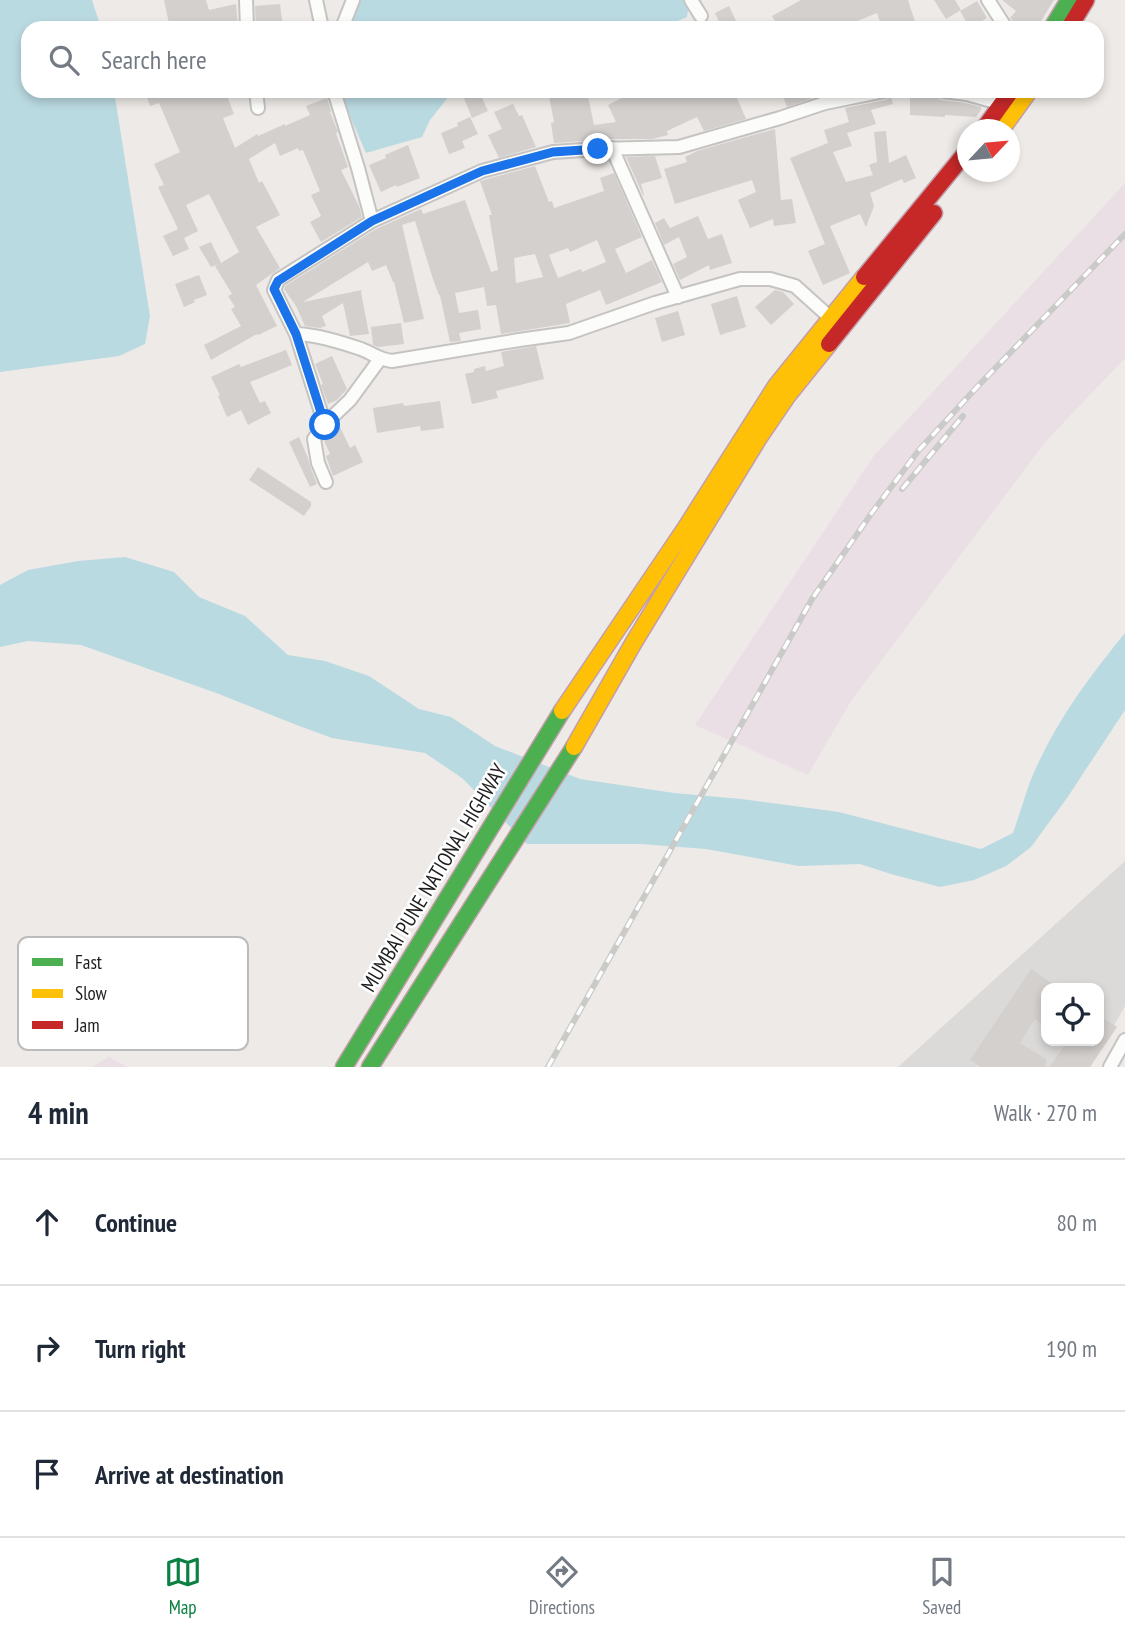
<!DOCTYPE html>
<html lang="en">
<head>
<meta charset="utf-8">
<style>
	:root { --surface:#fff; --page:#f2f2f3; --text:#1f2937; --muted:#747a83; --line:#e0e1e3; --accent:#0b8043 }
	body { margin:0; font-family:"PT Sans Narrow",sans-serif; background:var(--page); color:var(--text) }
	.controls { position:absolute; right:21px; bottom:21px; display:grid; overflow:hidden; border-radius:14px; box-shadow:0 4px 10px #0003 }
	.controls button { width:63px; height:63px; display:grid; place-items:center; padding:0; border:0; border-bottom:2px solid var(--line); background:var(--surface); color:var(--text); font:35px sans-serif }
	.compass { position:absolute; left:957px; top:119px; width:63px; height:63px; border-radius:50%; background:var(--surface); box-shadow:0 4px 10px #0003; rotate:64deg }
	.stop { position:absolute; width:21px; height:21px; margin:-16px; border:5px solid #1a73e8; border-radius:50%; background:#fff }
	.stop.end { background:#1a73e8; border-color:#fff; box-shadow:0 2px 7px #0008 }
	.list { margin:0; padding:0; list-style:none }
	h2 { display:flex; justify-content:space-between; align-items:center; height:91px; margin:0; padding:0 28px; font-size:30px }
	h2 small { font-size:23px; font-weight:400; color:var(--muted) }
	.list li { display:grid; grid-template-columns:46px 1fr auto; gap:21px; align-items:center; box-sizing:border-box; height:126px; padding:0 28px; border-top:2px solid var(--line) }
	.list b { display:block; font-size:26px; white-space:nowrap }
	.list em { font-size:23px; font-style:normal; color:var(--muted) }
	.icon { flex:none; width:38px; height:38px; fill:none; stroke:currentColor; stroke-width:2; stroke-linecap:round; stroke-linejoin:round }
	.map { position:relative; flex:none; width:1125px; height:1067px; overflow:hidden }
	.search { position:absolute; background:var(--surface); box-shadow:0 4px 10px #0003; left:21px; right:21px; top:21px; height:77px; display:flex; align-items:center; gap:18px; box-sizing:border-box; padding:0 24px; border-radius:21px; color:var(--muted); font-size:26px }
	.sheet { height:469px; background:var(--surface) }
	nav { display:flex; justify-content:space-around; align-items:center; box-sizing:border-box; height:98px; border-top:2px solid var(--line); background:var(--surface); font-size:19px; color:var(--muted) }
	nav a { display:grid; justify-items:center; gap:4px }
	nav .on { color:var(--accent) }
	.map>svg:first-child { display:block }
</style>
</head>
<body>
<div class="map">
<svg width="1125" height="1067" viewBox="0 0 1125 1067">
	<rect width="100%" height="100%" fill="#edeae7"/>
	<path fill="#dcdad8" fill-rule="evenodd" d="M1125,861V1006L1090,1067H898ZM1046,988H1099V1041H1046Z"/>
	<path fill="#ebdfe6" d="M1125,183V358L1046,441L851,701L808,775L695,725L873,457Z
		M109,1057L128,1067H92Z"/>
	<path fill="#badae1" d="M0,0H92L101,28H28V91H114L150,316L145,344L119,356L0,372Z
		M358,0H686L689,3L687,17L661,28H346Z
		M343,91H453L430,120L422,137L366,153L343,100Z
		M125,557L174,572L199,597L245,616L288,655L325,661L369,676L419,709L451,717L495,746L580,779L674,793L741,799L839,812L981,849L1013,833C1019,816 1024,799 1030,782C1052,727 1088,678 1125,633V710L1067,798L1031,847L1006,866L974,880L940,887L891,874L860,864L799,866L706,849L641,844H527L462,778L425,753L332,738L294,724L219,694L81,645L28,641L0,647V585L28,570L78,561Z"/>
	<path fill="#d3d0ce" fill-rule="evenodd" d="M164,0H206L209,10L236,4L238,28H170Z
		M801,0H908L916,25L901,28L899,23L882,28L877,13L840,28H779L772,16Z
		M934,0H955L961,10L946,19Z
		M1002,0H1054L1041,21L1039,28H1020L1010,18L1016,11Z
		M977,1L987,18L970,28L960,11Z
		M280,4L283,28H256L255,6Z
		M729,6L738,25L732,28H722L715,13Z
		M145,91H225L234,114L223,118L235,148L257,134L258,136L285,124V126L310,115L306,106L327,98L331,111L330,112L338,132L336,133L348,167L341,170L359,206L362,217L321,242L310,222L321,216L311,195L320,191L303,150L299,151L298,148L280,156L275,143L249,159L259,183L262,181L280,215L256,227L280,268L256,285L277,326L258,335L257,334L211,360L204,345L241,326L231,309L235,307L228,296L232,294L215,266L218,264L211,267L199,247L211,242L221,263L239,252L209,194L186,205L198,231L184,238L189,249L173,256L163,236L178,229L158,187L164,185L154,164L180,152L159,103L150,106Z
		M461,91H479L488,111L472,118Z
		M548,91H587L594,125L616,122L608,105L630,94L628,91H734L746,119L704,131L697,117L667,131L668,135L652,139H612L554,143L551,123L554,122Z
		M781,91H840L822,95L787,107Z
		M922,92L935,93L937,97L941,100L965,103L981,107V110L976,117L945,115V117L910,115V93Z
		M891,96L893,104L871,110L876,124L847,133L852,146L833,152L846,182L873,175L869,165L877,162L874,132L886,131L889,163L906,155L916,178L904,183L902,179L870,193L874,206L866,227L860,214L830,226L850,273L823,285L808,251L825,244L790,158L828,143L824,130L849,122L845,108L886,100Z
		M513,104L519,116L522,115L536,147L499,158L488,135L502,129L494,112Z
		M470,117L478,134L462,141L465,148L449,154L441,133L458,126L457,123Z
		M775,129L781,200L792,199L796,223L774,226L773,219L750,228L738,200L756,192L752,180L675,204L664,169L687,162L685,157L697,151Z
		M408,145L420,178L397,187L396,185L381,192L369,165L386,158L385,155Z
		M655,156L662,178L641,184L644,195H643L626,157Z
		M535,166L549,202L552,201L554,208L604,191L600,178L614,173L642,237L615,249L626,273L652,260L662,282L606,305L600,290L566,304L570,323L501,334L496,305L487,306L484,287L455,293L459,313L478,310L481,329L459,333L461,341L450,342L440,295H439L433,279L415,221L402,225L424,319L404,323L394,282H393L386,265L372,271L368,262L303,302L362,290L361,292L369,334L350,336L343,303L322,316L326,326L320,328L305,326L296,306L284,289L285,286L376,229L421,209L423,214L465,200L491,272L498,270L489,215H492L480,181ZM597,240L606,262L582,272L581,269L558,278L549,255L568,248L570,252ZM535,254L543,277L516,283L514,258Z
		M698,216L708,239L722,234L732,263L710,270L709,265L680,280L673,264L687,257L679,237L664,245L655,223L664,218L670,228Z
		M199,275L207,295L194,300L195,302L184,307L175,284Z
		M775,290L783,292L794,304L771,325L755,307Z
		M737,296L746,327L720,335L711,304Z
		M678,311L685,335L662,342L655,318Z
		M401,323L404,344L378,347L373,345L371,327Z
		M536,346L544,379L496,391L498,398L472,404L465,374L474,372V369L485,366L486,371L504,366L501,352Z
		M286,350L292,365L250,382L260,403L265,401L271,413L248,425L241,410L227,417L218,396L220,395L211,377L239,364L241,367Z
		M332,356L347,389L337,400L328,404L321,385L323,384L315,364Z
		M440,401L444,428L421,431L420,426L377,433L373,408L403,403L404,406Z
		M340,427L350,448L355,445L363,462L333,476L326,456L330,454L324,441L331,431Z
		M299,437L308,458L310,466L317,484L310,487L289,442Z
		M258,467L311,502V506L304,516L249,480Z
		M1031,969L1059,988H1046V1026L1035,1019L1020,1043L1046,1059V1067H981L970,1060Z
		M1099,1015L1117,1027L1090,1067H1050L1067,1041H1099Z"/>
	<g fill="none" stroke-linecap="round" stroke-linejoin="round">
		<g stroke="#c5c4c3" stroke-width="16">
			<path id="street" d="M246,0L247,28
				M316,0L322,28
				M691,0L701,16
				M988,0L1006,28
				M342,28L353,0
				M256,91L258,108
				M334,91L358,168L372,221
				M943,91L967,94L1006,105
				M612,148L678,297
				M835,322L795,286L770,279H740L655,303L569,333L519,340L392,361C378,359 374,354 361,349C340,342 318,335 296,334L274,290L278,280L372,221L482,171L553,152L598,149L679,147L780,118L825,103L884,91
				M296,334L325,425
				M326,482L318,463L314,439L328,421L350,400L380,359
				M1110,1067L1125,1040"/>
		</g>
		<g stroke="#c39daa" stroke-width="19">
			<path id="fast" d="M1052,28L1069,0
				M344,1067L562,711
				M370,1067L574,747"/>
		</g>
		<g stroke="#c39daa" stroke-width="19">
			<path id="slow" d="M1001,130L1029,91
				M562,711L685,529L776,386L864,277
				M574,747L634,642L758,439L788,395L829,344"/>
		</g>
		<g stroke="#c39daa" stroke-width="19">
			<path id="jam" d="M1069,28L1086,0
				M983,130L1011,91
				M864,277L968,150
				M829,344L934,213"/>
		</g>
		<use href="#street" stroke="#fcfcfb" stroke-width="12"/>
		<use href="#fast" stroke="#4caf50" stroke-width="16"/>
		<use href="#slow" stroke="#ffc107" stroke-width="16"/>
		<use href="#jam" stroke="#c62828" stroke-width="16"/>
		<g stroke="#cacac9" stroke-width="6">
			<path id="rail" d="M902,489L963,416
				M548,1067L812,599L871,514L919,450L978,386L1125,234"/>
		</g>
		<use href="#rail" stroke="#fff" stroke-width="3.5" stroke-dasharray="10" stroke-linecap="butt"/>
	</g>
	<g fill="none" stroke-linecap="round" stroke-linejoin="round">
		<path stroke="#1a73e8" stroke-width="9" d="M325,425L296,334L274,289L278,281L372,221L482,171L553,152L598,149"/>
	</g>
	<g text-anchor="middle" stroke-width="5" stroke-linejoin="round" paint-order="stroke">
		<g font-size="21" fill="#1e1e1e" stroke="#fff">
			<text transform="translate(434 878) rotate(-59)" y="7">MUMBAI PUNE NATIONAL HIGHWAY</text>
		</g>
	</g>
	<rect x="18" y="937" width="230" height="113" rx="10" fill="#fff" stroke="#bcbcbc" stroke-width="2"/>
	<rect x="32" y="958" width="31" height="8" fill="#4caf50"/>
	<rect x="32" y="989" width="31" height="9" fill="#ffc107"/>
	<rect x="32" y="1021" width="31" height="8" fill="#c62828"/>
	<g font-size="19" fill="#1e1e1e">
		<text x="75" y="969">Fast</text>
		<text x="75" y="1000">Slow</text>
		<text x="75" y="1032">Jam</text>
	</g>
</svg>
<div class="controls">
<button><svg class="icon" aria-label="locate" viewBox="0 0 24 24"><circle cx="12" cy="12" r="6"/><path d="M12 2v4M12 18v4M2 12h4M18 12h4"/></svg></button>
</div>
<svg class="compass" viewBox="-18 -18 36 36"><path d="M0-13l5 13h-10z" fill="#e53935"/><path d="M0 13l5-13h-10z" fill="#747a83"/></svg>
<div class="stop" style="left:325px;top:425px"></div>
<div class="stop end" style="left:598px;top:149px"></div>
<div class="search"><svg class="icon" aria-label="search" viewBox="0 0 24 24"><circle cx="10" cy="10" r="6"/><path d="M15 15l6 6"/></svg>Search here</div>
</div>
<section class="sheet">
<h2>4 min<small>Walk · 270 m</small></h2>
<ul class="list">
<li><svg class="icon" aria-label="ahead" viewBox="0 0 24 24"><path d="M12 20V5M6 11l6-6 6 6"/></svg><div><b>Continue</b></div><em>80 m</em></li>
<li><svg class="icon" aria-label="right" viewBox="0 0 24 24"><path d="M7 20v-9h11M14 6l5 5-5 5"/></svg><div><b>Turn right</b></div><em>190 m</em></li>
<li><svg class="icon" aria-label="arrive" viewBox="0 0 24 24"><path d="M6 21V4h12l-3 4 3 4H6"/></svg><div><b>Arrive at destination</b></div></li>
</ul>
</section>
<nav>
<a class="on"><svg class="icon" aria-label="map" viewBox="0 0 24 24"><path d="M3 6l6-2 6 2 6-2v14l-6 2-6-2-6 2zM9 4v14M15 6v14"/></svg>Map</a>
<a><svg class="icon" aria-label="directions" viewBox="0 0 24 24"><path d="M12 3l9 9-9 9-9-9zM9 14v-3h6M13 9l2 2-2 2"/></svg>Directions</a>
<a><svg class="icon" aria-label="saved" viewBox="0 0 24 24"><path d="M7 4h10v16l-5-4-5 4z"/></svg>Saved</a>
</nav>
</body>
</html>
